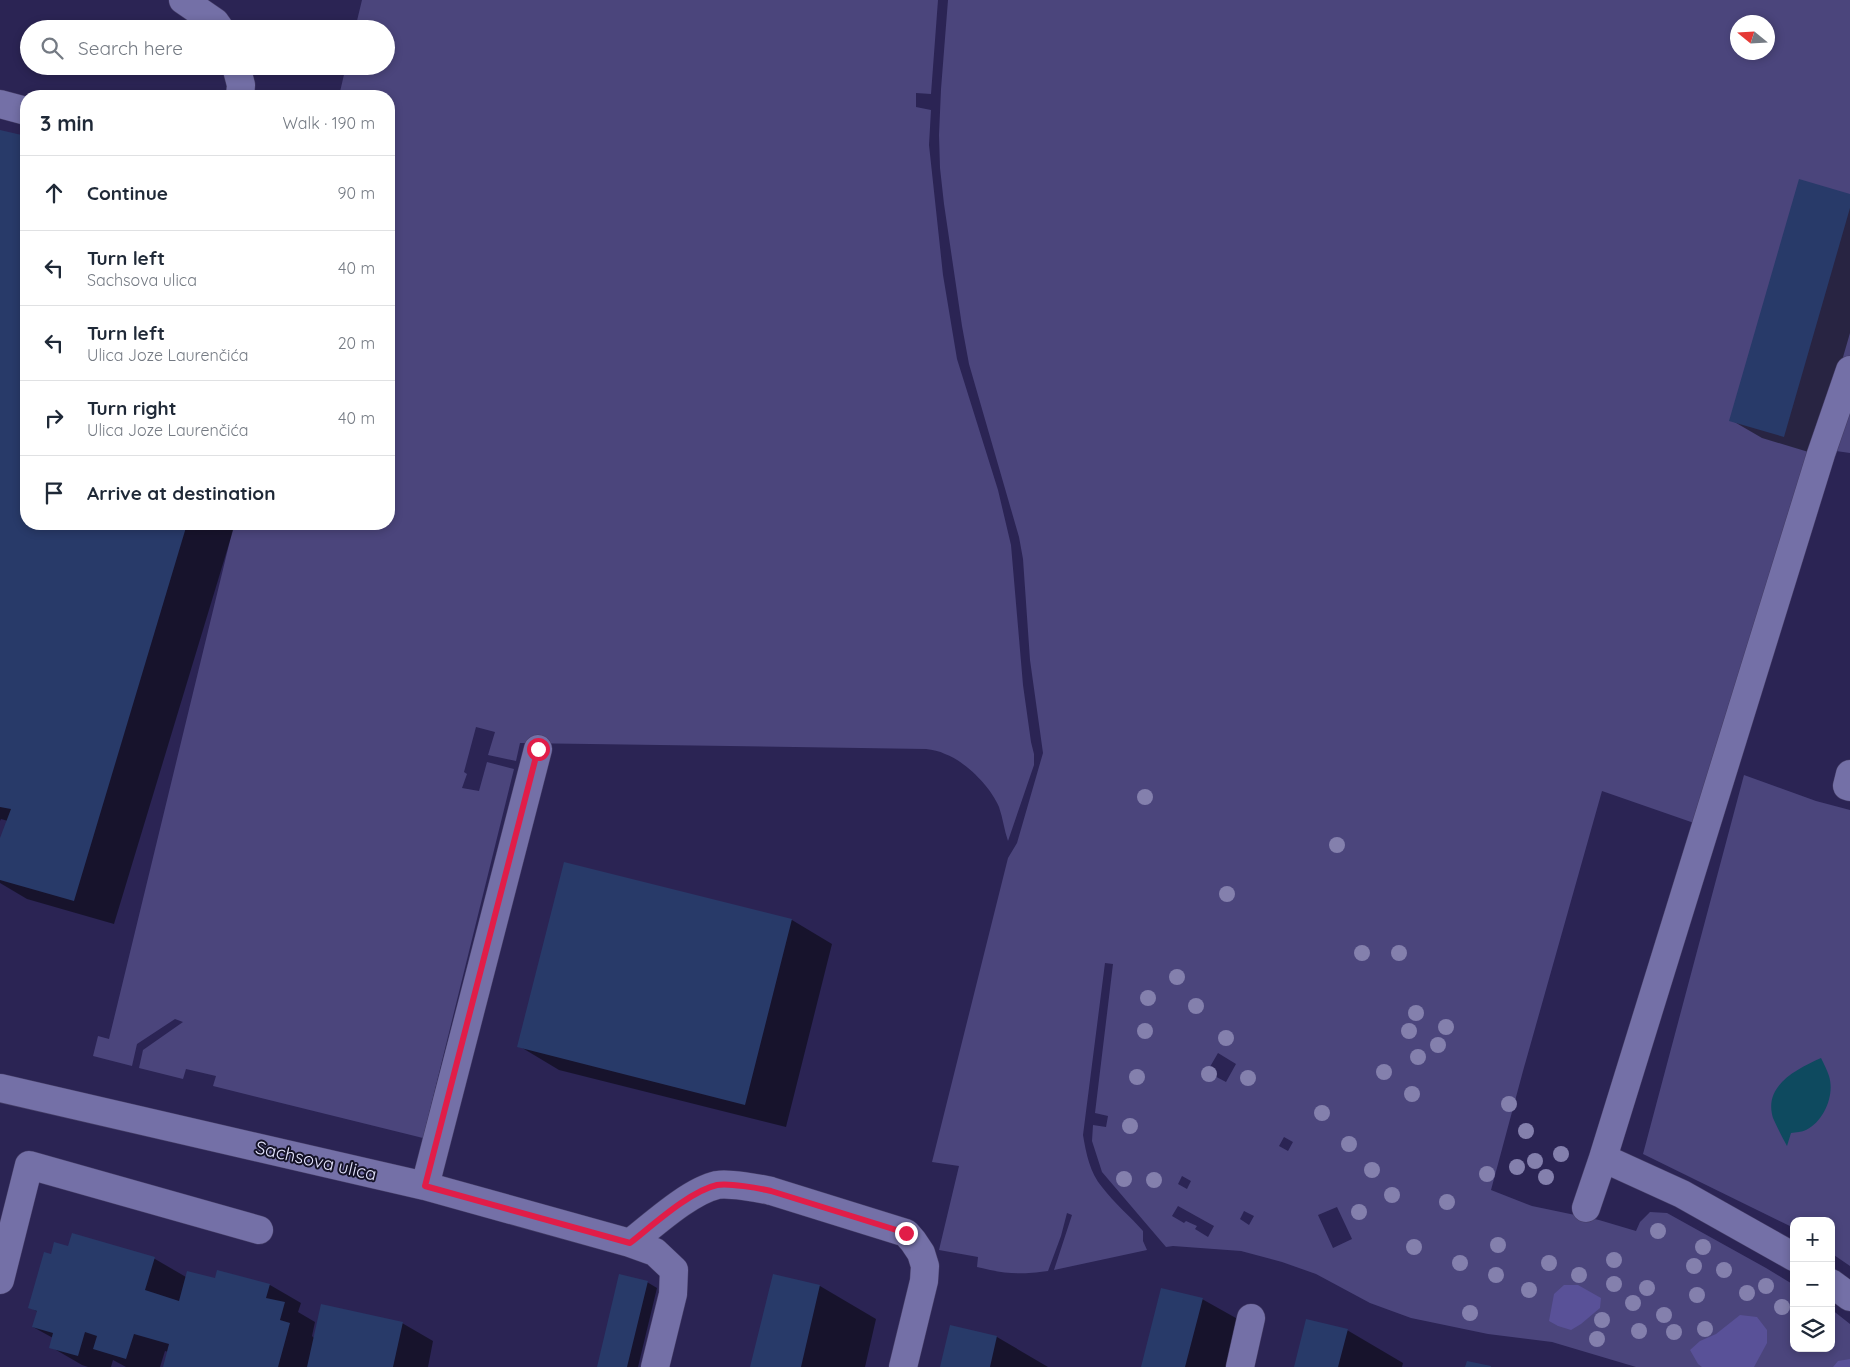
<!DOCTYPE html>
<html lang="en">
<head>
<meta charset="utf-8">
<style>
	:root { --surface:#fff; --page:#f6f6f7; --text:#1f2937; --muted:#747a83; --line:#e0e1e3 }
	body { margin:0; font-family:Quicksand,sans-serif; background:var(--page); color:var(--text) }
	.controls { position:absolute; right:15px; bottom:15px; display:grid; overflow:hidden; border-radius:10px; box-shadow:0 2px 8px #0003 }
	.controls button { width:45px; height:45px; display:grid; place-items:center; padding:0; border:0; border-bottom:1px solid var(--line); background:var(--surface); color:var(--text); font:25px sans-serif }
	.compass { position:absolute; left:1730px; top:15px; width:45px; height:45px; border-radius:50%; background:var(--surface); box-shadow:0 2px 8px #0003; rotate:288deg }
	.stop { position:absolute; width:15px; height:15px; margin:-11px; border:4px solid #e11d48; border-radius:50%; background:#fff }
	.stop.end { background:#e11d48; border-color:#fff; box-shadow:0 1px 5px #0008 }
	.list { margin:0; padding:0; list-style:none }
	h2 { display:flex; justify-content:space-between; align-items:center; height:65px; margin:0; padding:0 20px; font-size:21px }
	h2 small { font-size:16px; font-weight:400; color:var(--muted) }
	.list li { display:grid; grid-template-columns:32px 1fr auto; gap:15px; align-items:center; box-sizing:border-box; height:75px; padding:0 20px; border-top:1px solid var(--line) }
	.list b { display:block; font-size:19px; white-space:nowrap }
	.list p { margin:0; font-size:16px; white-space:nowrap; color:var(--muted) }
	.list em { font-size:16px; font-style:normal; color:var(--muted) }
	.icon { flex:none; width:28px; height:28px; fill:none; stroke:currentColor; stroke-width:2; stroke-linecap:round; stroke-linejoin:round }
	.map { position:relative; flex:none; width:1850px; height:1367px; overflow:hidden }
	.search { position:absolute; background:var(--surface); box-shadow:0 2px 8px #0003; left:20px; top:20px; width:375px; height:55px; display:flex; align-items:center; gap:12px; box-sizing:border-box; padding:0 18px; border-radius:28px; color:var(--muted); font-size:19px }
	.panel { position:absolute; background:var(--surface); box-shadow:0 2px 8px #0003; left:20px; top:90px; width:375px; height:440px; border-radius:20px }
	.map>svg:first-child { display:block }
</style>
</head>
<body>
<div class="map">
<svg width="1850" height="1367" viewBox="0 0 1850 1367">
	<rect width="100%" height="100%" fill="#2b2454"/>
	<path fill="#4b457c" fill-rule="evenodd" d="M362,0H938L931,94L916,93V107L931,110L929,145L943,275L957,359L998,490L1011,545L1023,685L1031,742L1034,754V765L1008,841C1004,830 1003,818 999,807C991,787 965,761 945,754C939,751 933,750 926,749L520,743L516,761L488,755L495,732L476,727L464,772L467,774L462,788L479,791L487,762L514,769L423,1138L213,1086L216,1076L186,1069L183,1079L139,1068L143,1050L183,1022L175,1019L137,1044L132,1066L93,1056L98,1036L109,1039L234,524H389V96H339L346,66H386V29H355Z
		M948,0H1850V453L1836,451L1717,831L1602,791L1523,1071L1491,1190L1532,1206L1599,1220L1636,1231L1640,1222L1650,1212L1667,1213L1766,1268L1794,1285V1348H1831V1309L1850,1324V1367H1636L1552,1342L1488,1334L1411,1318L1370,1303L1316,1274L1282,1262L1241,1251L1173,1246L1166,1247L1102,1172L1092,1141L1093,1125L1106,1127L1108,1116L1095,1113L1113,964L1105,963L1083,1135C1086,1153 1090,1173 1102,1187C1114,1203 1130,1216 1143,1231V1241L1147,1250L1054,1270L1072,1215L1067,1213L1061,1236L1048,1271C1018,1275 1006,1274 977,1267L978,1257L939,1250L959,1166L932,1162L1008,858L1017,843L1043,753L1030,660L1023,559L1019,537L969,364L962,326L944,204L940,168L939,135L941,89ZM1738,22H1768V52H1738ZM1218,1053L1236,1064L1226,1082L1207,1072ZM1284,1137L1293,1142L1288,1151L1279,1146ZM1182,1176L1191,1181L1187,1189L1178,1184ZM1178,1206L1214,1226L1208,1237L1195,1229L1197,1226L1186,1221L1184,1223L1172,1216ZM1337,1207L1352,1239L1333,1248L1318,1215ZM1244,1211L1254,1216L1249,1225L1240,1219Z
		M1744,775L1816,801L1850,810V1266L1831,1253V1221H1794V1228L1643,1154Z"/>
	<path fill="#595198" d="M1564,1285H1578L1601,1298L1600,1308L1581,1324L1571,1330L1558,1326L1549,1321L1554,1294Z
		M1740,1315L1757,1317L1767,1330V1343L1754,1367H1702L1698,1364L1690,1350L1700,1341L1716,1334Z
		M1850,1359V1367H1833L1838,1361Z"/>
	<path fill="#0e4a5f" d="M1821,1058C1824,1064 1827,1070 1829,1076C1835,1095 1824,1121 1806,1130C1802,1132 1796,1132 1791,1133L1787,1146C1782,1137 1777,1127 1773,1118C1763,1085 1797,1069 1821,1058Z"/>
	<path fill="#0007" d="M0,131L26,138V524H235L114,924L27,899L0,883V842L8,821L1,819L0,821Z
		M1850,195V333L1815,454L1762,438L1731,420Z
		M565,863L792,920L832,944L786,1127L559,1070L519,1046Z
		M73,1234L155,1259L186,1277L270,1285L301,1303L298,1312L315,1322L312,1336L314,1338L402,1323L433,1341L428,1367H164L169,1352L165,1351L160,1367H126L113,1360L111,1367H88L82,1365L51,1347L53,1338L33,1327L38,1312L29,1307L52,1255L69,1248Z
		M774,1275L820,1286L876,1319L865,1367H752Z
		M647,1282L657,1288L638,1367H598Z
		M1202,1299L1259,1331L1250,1367H1142Z
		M951,1326L997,1337L1048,1367H941Z
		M1347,1330L1403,1363L1402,1367H1295Z"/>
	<path fill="#283a69" d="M0,130L26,136V524H187L74,901L0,880V838L11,809L0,807Z
		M1799,179L1850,194V208L1784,437L1729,421Z
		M564,862L792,919L745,1105L517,1047Z
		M72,1233L155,1257L145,1290L179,1301L187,1271L215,1278L217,1270L270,1284L266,1298L285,1302L280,1320L290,1323L278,1367H163L169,1344L134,1334L126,1359L93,1349L97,1336L85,1332L78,1356L49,1348L53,1333L32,1327L37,1311L28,1308L44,1252L51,1254L54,1242L68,1246Z
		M619,1274L648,1281L627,1367H597Z
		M773,1274L820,1285L801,1367H750Z
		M1161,1288L1203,1298L1185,1367H1141Z
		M321,1304L403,1322L393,1367H307Z
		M1306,1319L1348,1329L1338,1367H1294Z
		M950,1325L997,1336L990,1367H940Z
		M1467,1361L1491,1366V1367H1465Z"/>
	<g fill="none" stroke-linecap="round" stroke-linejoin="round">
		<g stroke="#463f68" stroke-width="29">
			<path id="minor" d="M183,0L215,22L220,29
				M236,66L241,85L240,96
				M0,104L26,111
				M1850,774L1847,786L1850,787
				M0,1088L425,1186L630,1243
				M425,1186L538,749
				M1586,1208L1603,1158
				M1794,1257L1682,1194L1603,1158L1821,454L1850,370
				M0,1280L29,1165L259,1230
				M1831,1283L1850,1297
				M655,1367L673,1294L674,1270L655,1252L630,1243C653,1225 690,1191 717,1185C729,1183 758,1188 771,1191L906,1233L913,1241L921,1253L925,1266L924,1281L903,1367
				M1240,1367L1251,1318"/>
		</g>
		<use href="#minor" stroke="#7470a7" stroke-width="28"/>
	</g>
	<g fill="#8480ad">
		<circle cx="1145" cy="797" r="8"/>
		<circle cx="1337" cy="845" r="8"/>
		<circle cx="1227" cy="894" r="8"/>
		<circle cx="1362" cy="953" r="8"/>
		<circle cx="1399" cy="953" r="8"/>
		<circle cx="1177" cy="977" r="8"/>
		<circle cx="1148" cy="998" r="8"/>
		<circle cx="1196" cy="1006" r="8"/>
		<circle cx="1416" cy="1013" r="8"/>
		<circle cx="1446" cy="1027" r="8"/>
		<circle cx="1145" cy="1031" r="8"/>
		<circle cx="1409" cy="1031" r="8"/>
		<circle cx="1226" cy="1038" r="8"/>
		<circle cx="1438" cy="1045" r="8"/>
		<circle cx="1418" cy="1057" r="8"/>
		<circle cx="1384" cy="1072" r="8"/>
		<circle cx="1209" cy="1074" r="8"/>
		<circle cx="1137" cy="1077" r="8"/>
		<circle cx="1248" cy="1078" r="8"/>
		<circle cx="1412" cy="1094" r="8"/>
		<circle cx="1509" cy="1104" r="8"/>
		<circle cx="1322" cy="1113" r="8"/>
		<circle cx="1130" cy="1126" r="8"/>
		<circle cx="1526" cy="1131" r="8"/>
		<circle cx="1349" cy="1144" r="8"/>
		<circle cx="1561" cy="1154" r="8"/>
		<circle cx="1535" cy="1161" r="8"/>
		<circle cx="1517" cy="1167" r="8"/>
		<circle cx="1372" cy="1170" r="8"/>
		<circle cx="1487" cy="1174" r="8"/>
		<circle cx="1546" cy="1177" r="8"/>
		<circle cx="1124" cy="1179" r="8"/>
		<circle cx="1154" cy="1180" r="8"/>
		<circle cx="1392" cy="1195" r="8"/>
		<circle cx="1447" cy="1202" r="8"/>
		<circle cx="1359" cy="1212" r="8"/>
		<circle cx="1658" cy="1231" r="8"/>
		<circle cx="1498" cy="1245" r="8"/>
		<circle cx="1414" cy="1247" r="8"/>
		<circle cx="1703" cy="1247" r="8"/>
		<circle cx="1614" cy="1260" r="8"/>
		<circle cx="1460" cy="1263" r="8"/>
		<circle cx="1549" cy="1263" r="8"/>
		<circle cx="1694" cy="1266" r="8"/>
		<circle cx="1724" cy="1270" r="8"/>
		<circle cx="1496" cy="1275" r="8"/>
		<circle cx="1579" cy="1275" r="8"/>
		<circle cx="1614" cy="1284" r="8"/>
		<circle cx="1766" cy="1286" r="8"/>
		<circle cx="1647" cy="1288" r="8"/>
		<circle cx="1529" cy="1290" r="8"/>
		<circle cx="1747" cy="1293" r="8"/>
		<circle cx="1697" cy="1295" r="8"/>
		<circle cx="1633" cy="1303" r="8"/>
		<circle cx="1782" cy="1307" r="8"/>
		<circle cx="1470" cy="1313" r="8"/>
		<circle cx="1664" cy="1315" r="8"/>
		<circle cx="1602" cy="1320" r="8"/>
		<circle cx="1705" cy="1329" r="8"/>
		<circle cx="1639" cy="1331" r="8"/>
		<circle cx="1674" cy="1332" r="8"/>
		<circle cx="1597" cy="1339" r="8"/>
	</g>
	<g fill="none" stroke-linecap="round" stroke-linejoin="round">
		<path stroke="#e11d48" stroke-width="6" d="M538,749L425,1186L630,1243C653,1225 690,1191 717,1185C729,1183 758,1188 771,1191L906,1233"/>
	</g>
	<g text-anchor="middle" stroke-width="4" stroke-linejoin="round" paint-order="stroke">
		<g font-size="18" fill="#e6e6ff" stroke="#141227">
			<text transform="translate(316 1161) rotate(13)" y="6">Sachsova ulica</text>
		</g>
	</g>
</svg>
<div class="controls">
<button>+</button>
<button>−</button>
<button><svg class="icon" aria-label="layers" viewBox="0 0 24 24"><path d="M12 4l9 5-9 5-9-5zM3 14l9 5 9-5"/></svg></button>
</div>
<svg class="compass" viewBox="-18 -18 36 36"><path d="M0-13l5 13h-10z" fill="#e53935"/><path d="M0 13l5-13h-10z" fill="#747a83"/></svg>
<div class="stop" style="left:538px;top:749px"></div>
<div class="stop end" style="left:906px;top:1233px"></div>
<div class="search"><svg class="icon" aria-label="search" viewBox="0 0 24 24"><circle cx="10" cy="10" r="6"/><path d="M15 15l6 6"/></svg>Search here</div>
<section class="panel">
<h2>3 min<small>Walk · 190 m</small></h2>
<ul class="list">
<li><svg class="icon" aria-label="ahead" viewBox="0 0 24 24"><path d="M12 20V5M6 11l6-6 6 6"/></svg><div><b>Continue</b></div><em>90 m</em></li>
<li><svg class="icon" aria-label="left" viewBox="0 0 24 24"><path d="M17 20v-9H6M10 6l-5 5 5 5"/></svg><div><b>Turn left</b><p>Sachsova ulica</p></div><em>40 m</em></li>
<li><svg class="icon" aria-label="left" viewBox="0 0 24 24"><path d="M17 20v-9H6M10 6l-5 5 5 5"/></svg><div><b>Turn left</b><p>Ulica Joze Laurenčića</p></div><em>20 m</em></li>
<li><svg class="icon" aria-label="right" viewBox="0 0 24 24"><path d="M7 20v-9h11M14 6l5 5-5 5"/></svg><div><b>Turn right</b><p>Ulica Joze Laurenčića</p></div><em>40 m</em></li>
<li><svg class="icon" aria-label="arrive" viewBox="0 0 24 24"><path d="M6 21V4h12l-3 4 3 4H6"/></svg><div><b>Arrive at destination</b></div></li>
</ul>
</section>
</div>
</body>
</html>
